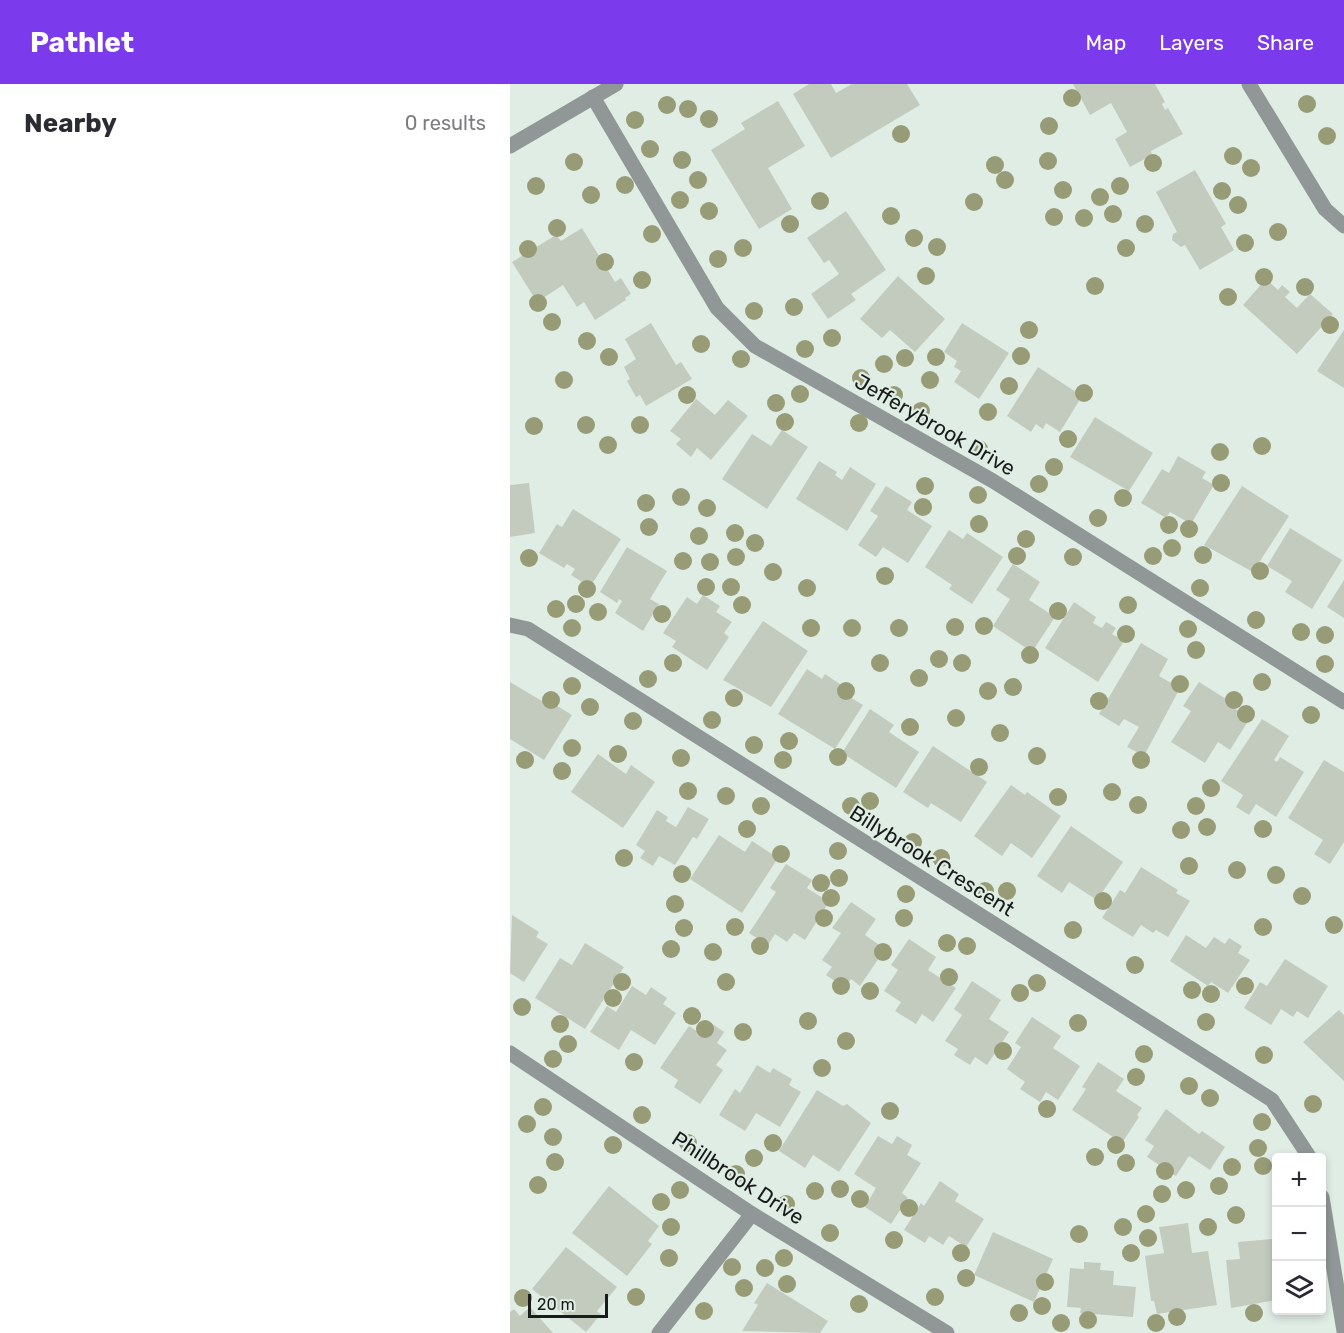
<!DOCTYPE html>
<html lang="en">
<head>
<meta charset="utf-8">
<style>
	:root { --surface:#fff; --page:#f7f7f7; --text:#2b2b33; --muted:#7c7c81; --line:#e1e1e2; --accent:#7c3aed }
	body { margin:0; font-family:Rubik,sans-serif; background:var(--page); color:var(--text) }
	.controls { position:absolute; right:18px; bottom:18px; display:grid; overflow:hidden; border-radius:6px; box-shadow:0 3px 9px #0003 }
	.controls button { width:54px; height:54px; display:grid; place-items:center; padding:0; border:0; border-bottom:2px solid var(--line); background:var(--surface); color:var(--text); font:30px sans-serif }
	.scale { position:absolute; left:18px; bottom:15px; width:80px; box-sizing:border-box; padding-left:6px; border:3px solid #181c1a; border-top:0; font-size:16px; line-height:21px; white-space:nowrap; color:#181c1a; -webkit-text-stroke:4px #e0ede5; paint-order:stroke }
	.list { margin:0; padding:0; list-style:none }
	h2 { display:flex; justify-content:space-between; align-items:center; height:78px; margin:0; padding:0 24px; font-size:26px }
	h2 small { font-size:20px; font-weight:400; color:var(--muted) }
	.icon { flex:none; width:33px; height:33px; fill:none; stroke:currentColor; stroke-width:2; stroke-linecap:round; stroke-linejoin:round }
	.map { position:relative; flex:none; width:834px; height:1249px; overflow:hidden }
	header { display:flex; align-items:center; gap:36px; box-sizing:border-box; height:84px; padding:0 30px; background:var(--accent); color:#fff }
	header strong { font-size:28px }
	nav { display:flex; gap:33px; margin-inline-start:auto; font-size:21px }
	main { display:flex }
	aside { flex:1; background:var(--surface) }
	.map>svg:first-child { display:block }
</style>
</head>
<body>
<header>
<strong>Pathlet</strong>
<nav><a>Map</a><a>Layers</a><a>Share</a></nav>
</header>
<main>
<aside>
<h2>Nearby<small>0 results</small></h2>
<ul class="list">
</ul>
</aside>
<div class="map">
<svg width="834" height="1249" viewBox="0 0 834 1249">
	<rect width="100%" height="100%" fill="#e0ede5"/>
	<path fill="#c3cbbf" d="M299,0H321L326,9L342,0H397L410,21L321,74L283,10Z
		M563,0H645L655,18L652,20L655,26L658,24L673,50L641,67L642,71L620,83L605,55L617,48L601,19L580,31Z
		M268,17L295,62L258,84L282,125L249,145L201,66L235,45L231,39Z
		M685,86L716,140L711,143L724,166L690,186L675,161L671,163L662,156L663,150L667,148L646,108Z
		M336,127L376,186L341,210L346,216L318,235L301,210L329,190L319,176L314,179L297,154Z
		M72,144L105,198L111,194L121,210L115,214L116,216L85,236L74,218L67,223L53,201L27,218L2,178L46,151L51,157Z
		M388,192L435,235L405,268L380,246L372,254L350,235Z
		M756,195L768,206L772,201L780,208L775,213L787,224L800,210L823,230L787,270L733,221Z
		M141,239L166,281L171,278L182,295L136,322L130,311L126,313L117,297L120,295L114,283L126,275L115,255Z
		M452,239L499,269L469,315L444,298L451,287L444,283L447,277L434,268Z
		M834,246V304L807,287Z
		M528,283L572,312L550,348L536,339L533,345L526,340L521,348L497,332Z
		M186,315L205,331L218,316L238,332L201,376L187,364L181,373L166,360L171,355L160,347Z
		M585,333L643,369L619,407L560,373Z
		M272,346L298,363L257,425L212,395L242,350L261,362Z
		M668,372L696,388L692,394L704,401L681,440L660,428L656,434L631,419L652,385L659,389Z
		M309,377L327,388L325,391L332,396L340,383L366,400L337,447L286,415Z
		M19,399L25,449L0,453V401Z
		M376,402L402,418L397,426L422,442L398,479L373,463L366,473L348,461L368,432L360,427Z
		M732,402L779,432L743,488L694,461Z
		M63,425L111,455L80,503L61,491L65,485L57,480L54,484L29,469L47,440L52,443Z
		M780,444L832,476L802,525L775,508L782,497L757,482Z
		M439,446L453,455L457,449L493,473L462,520L439,505L442,501L415,483Z
		M117,463L157,487L140,515L149,520L133,547L105,529L112,517L109,515L107,519L90,508Z
		M503,480L530,498L519,516L545,533L522,568L483,542L500,515L486,506Z
		M834,496V534L817,523Z
		M193,511L210,522L206,528L222,538L214,549L219,553L197,586L162,563L166,557L153,549L177,513L187,520Z
		M564,518L586,533L583,539L592,544L596,538L606,544L602,550L614,557L588,598L535,564Z
		M253,537L298,567L261,623L213,596Z
		M631,559L658,575L649,592L670,604L634,672L617,663L629,643L614,635L609,642L589,630Z
		M297,585L312,595L315,590L333,602L330,607L353,621L325,665L268,630Z
		M0,598L42,623L44,620L62,631L34,676L0,655Z
		M689,598L724,620L722,623L740,634L720,666L708,658L695,679L661,658L681,627L673,622Z
		M360,625L384,641L379,648L409,668L386,704L332,669Z
		M752,635L779,652L764,676L767,678L770,673L794,688L766,733L746,720L739,731L726,723L733,711L711,697Z
		M423,662L477,698L451,738L421,719L418,724L393,708Z
		M88,670L116,690L121,681L145,698L113,744L61,708Z
		M814,676L834,688V758L820,780L804,770L813,756L778,734Z
		M501,701L515,711L517,708L551,732L522,774L501,759L492,772L464,752Z
		M178,723L199,735L187,755L183,753L165,781L149,772L143,782L130,774L135,767L126,761L147,726L158,733L156,737L166,743Z
		M561,742L613,778L587,816L559,798L552,809L527,792Z
		M209,751L235,768L242,757L268,774L232,829L180,795Z
		M276,780L302,796L297,804L319,818L295,856L284,849L277,858L265,850L258,861L239,849L266,808L260,804Z
		M631,783L668,806L666,809L680,817L658,853L646,846L643,849L631,841L623,853L592,834L610,806L615,809Z
		M341,818L366,835L355,851L375,865L350,902L341,895L335,904L316,891L322,883L312,876L331,849L322,844Z
		M2,831L29,848L26,853L38,860L14,898L0,889Z
		M676,851L696,864L704,853L715,860L719,854L732,862L728,869L740,876L718,909L701,898L698,902L660,877Z
		M399,855L426,873L418,886L446,904L423,938L412,930L406,940L385,927L391,918L374,907L388,886L381,881Z
		M75,859L114,883L75,945L25,914L50,874L62,881Z
		M775,875L818,902L798,934L787,927L783,933L771,925L761,941L734,924L750,898L757,902Z
		M462,897L491,916L479,935L499,948L477,981L465,973L460,981L444,971L448,965L435,957L452,931L444,925Z
		M122,902L136,911L141,903L157,914L153,920L166,929L145,961L121,946L109,966L80,948L97,922L106,928Z
		M829,926L834,931V997L793,958Z
		M522,933L551,952L543,964L570,982L548,1016L536,1008L530,1018L510,1005L515,998L497,985L511,963L505,959Z
		M201,939L214,948L207,959L217,966L206,981L213,986L190,1020L164,1003L168,996L150,984L179,942L193,951Z
		M588,978L614,995L606,1007L632,1024L627,1031L629,1033L612,1059L562,1026L576,1005L572,1003Z
		M247,981L260,989L263,984L282,995L279,1001L291,1008L270,1043L246,1029L235,1047L209,1031L225,1005L230,1009Z
		M307,1006L333,1022L337,1020L361,1039L329,1088L303,1071L295,1084L269,1067Z
		M656,1025L689,1050L692,1047L715,1063L700,1086L679,1072L666,1092L637,1073L644,1062L635,1056Z
		M368,1052L382,1060L387,1052L402,1061L397,1071L411,1079L392,1109L398,1114L381,1140L355,1123L366,1104L344,1090Z
		M430,1097L449,1110L445,1117L474,1135L456,1163L439,1152L433,1161L419,1152L415,1159L394,1146L411,1119L414,1122Z
		M99,1102L149,1142L138,1157L142,1160L117,1192L62,1149Z
		M678,1139L682,1169L698,1167L707,1221L647,1230L644,1217H641L635,1172L654,1169L649,1143Z
		M483,1148L543,1175L524,1218L464,1191Z
		M763,1155L766,1216L721,1224L716,1176L730,1175L728,1158Z
		M56,1163L107,1203L87,1227L91,1230L76,1248L22,1205Z
		M574,1178L591,1179L590,1186L604,1187L603,1201L626,1203L623,1233L570,1229L571,1224L557,1223L560,1184L574,1185Z
		M257,1199L318,1237L310,1249L232,1247L248,1221L244,1219Z
		M20,1223L43,1249H0V1228L4,1225L10,1232Z"/>
	<g fill="none" stroke-linecap="round" stroke-linejoin="round">
		<path stroke="#909796" stroke-width="15" d="M739,0L815,125L834,142
			M83,13L207,224L245,262L483,397L834,618
			M0,541L18,545L762,1016L800,1074
			M812,1113L834,1247
			M149,1249L242,1130"/>
		<path stroke="#909796" stroke-width="15" d="M0,62L106,0
			M0,969L242,1130L437,1249"/>
	</g>
	<g fill="#979c76">
		<circle cx="562" cy="14" r="9"/>
		<circle cx="797" cy="20" r="9"/>
		<circle cx="157" cy="21" r="9"/>
		<circle cx="178" cy="25" r="9"/>
		<circle cx="199" cy="35" r="9"/>
		<circle cx="125" cy="36" r="9"/>
		<circle cx="539" cy="42" r="9"/>
		<circle cx="391" cy="50" r="9"/>
		<circle cx="817" cy="52" r="9"/>
		<circle cx="140" cy="65" r="9"/>
		<circle cx="723" cy="72" r="9"/>
		<circle cx="172" cy="76" r="9"/>
		<circle cx="538" cy="77" r="9"/>
		<circle cx="64" cy="78" r="9"/>
		<circle cx="643" cy="79" r="9"/>
		<circle cx="485" cy="81" r="9"/>
		<circle cx="741" cy="84" r="9"/>
		<circle cx="188" cy="96" r="9"/>
		<circle cx="495" cy="96" r="9"/>
		<circle cx="115" cy="101" r="9"/>
		<circle cx="26" cy="102" r="9"/>
		<circle cx="610" cy="102" r="9"/>
		<circle cx="553" cy="106" r="9"/>
		<circle cx="712" cy="107" r="9"/>
		<circle cx="81" cy="111" r="9"/>
		<circle cx="590" cy="113" r="9"/>
		<circle cx="170" cy="116" r="9"/>
		<circle cx="310" cy="117" r="9"/>
		<circle cx="464" cy="118" r="9"/>
		<circle cx="728" cy="121" r="9"/>
		<circle cx="199" cy="127" r="9"/>
		<circle cx="603" cy="130" r="9"/>
		<circle cx="381" cy="132" r="9"/>
		<circle cx="544" cy="133" r="9"/>
		<circle cx="574" cy="134" r="9"/>
		<circle cx="280" cy="140" r="9"/>
		<circle cx="635" cy="140" r="9"/>
		<circle cx="47" cy="144" r="9"/>
		<circle cx="768" cy="148" r="9"/>
		<circle cx="142" cy="150" r="9"/>
		<circle cx="404" cy="154" r="9"/>
		<circle cx="735" cy="159" r="9"/>
		<circle cx="427" cy="163" r="9"/>
		<circle cx="233" cy="164" r="9"/>
		<circle cx="616" cy="164" r="9"/>
		<circle cx="18" cy="165" r="9"/>
		<circle cx="208" cy="175" r="9"/>
		<circle cx="95" cy="178" r="9"/>
		<circle cx="416" cy="192" r="9"/>
		<circle cx="754" cy="193" r="9"/>
		<circle cx="132" cy="196" r="9"/>
		<circle cx="585" cy="202" r="9"/>
		<circle cx="795" cy="203" r="9"/>
		<circle cx="718" cy="213" r="9"/>
		<circle cx="28" cy="219" r="9"/>
		<circle cx="284" cy="223" r="9"/>
		<circle cx="244" cy="227" r="9"/>
		<circle cx="42" cy="238" r="9"/>
		<circle cx="820" cy="241" r="9"/>
		<circle cx="519" cy="246" r="9"/>
		<circle cx="322" cy="254" r="9"/>
		<circle cx="77" cy="257" r="9"/>
		<circle cx="191" cy="260" r="9"/>
		<circle cx="295" cy="265" r="9"/>
		<circle cx="511" cy="272" r="9"/>
		<circle cx="99" cy="273" r="9"/>
		<circle cx="426" cy="273" r="9"/>
		<circle cx="395" cy="274" r="9"/>
		<circle cx="231" cy="275" r="9"/>
		<circle cx="374" cy="280" r="9"/>
		<circle cx="351" cy="294" r="9"/>
		<circle cx="54" cy="296" r="9"/>
		<circle cx="420" cy="296" r="9"/>
		<circle cx="499" cy="302" r="9"/>
		<circle cx="574" cy="309" r="9"/>
		<circle cx="290" cy="310" r="9"/>
		<circle cx="177" cy="311" r="9"/>
		<circle cx="384" cy="311" r="9"/>
		<circle cx="266" cy="319" r="9"/>
		<circle cx="411" cy="327" r="9"/>
		<circle cx="478" cy="328" r="9"/>
		<circle cx="275" cy="338" r="9"/>
		<circle cx="349" cy="339" r="9"/>
		<circle cx="76" cy="341" r="9"/>
		<circle cx="130" cy="341" r="9"/>
		<circle cx="24" cy="342" r="9"/>
		<circle cx="558" cy="355" r="9"/>
		<circle cx="98" cy="361" r="9"/>
		<circle cx="752" cy="362" r="9"/>
		<circle cx="469" cy="365" r="9"/>
		<circle cx="710" cy="368" r="9"/>
		<circle cx="544" cy="383" r="9"/>
		<circle cx="711" cy="399" r="9"/>
		<circle cx="529" cy="400" r="9"/>
		<circle cx="415" cy="402" r="9"/>
		<circle cx="468" cy="411" r="9"/>
		<circle cx="171" cy="413" r="9"/>
		<circle cx="613" cy="414" r="9"/>
		<circle cx="136" cy="419" r="9"/>
		<circle cx="413" cy="423" r="9"/>
		<circle cx="197" cy="424" r="9"/>
		<circle cx="588" cy="434" r="9"/>
		<circle cx="469" cy="440" r="9"/>
		<circle cx="659" cy="441" r="9"/>
		<circle cx="139" cy="443" r="9"/>
		<circle cx="679" cy="445" r="9"/>
		<circle cx="225" cy="449" r="9"/>
		<circle cx="189" cy="452" r="9"/>
		<circle cx="516" cy="455" r="9"/>
		<circle cx="245" cy="459" r="9"/>
		<circle cx="662" cy="464" r="9"/>
		<circle cx="693" cy="471" r="9"/>
		<circle cx="507" cy="472" r="9"/>
		<circle cx="643" cy="472" r="9"/>
		<circle cx="226" cy="473" r="9"/>
		<circle cx="563" cy="473" r="9"/>
		<circle cx="19" cy="474" r="9"/>
		<circle cx="173" cy="477" r="9"/>
		<circle cx="200" cy="478" r="9"/>
		<circle cx="750" cy="487" r="9"/>
		<circle cx="263" cy="488" r="9"/>
		<circle cx="375" cy="492" r="9"/>
		<circle cx="196" cy="503" r="9"/>
		<circle cx="221" cy="503" r="9"/>
		<circle cx="297" cy="504" r="9"/>
		<circle cx="690" cy="504" r="9"/>
		<circle cx="77" cy="505" r="9"/>
		<circle cx="66" cy="520" r="9"/>
		<circle cx="232" cy="521" r="9"/>
		<circle cx="618" cy="521" r="9"/>
		<circle cx="46" cy="525" r="9"/>
		<circle cx="548" cy="527" r="9"/>
		<circle cx="88" cy="528" r="9"/>
		<circle cx="152" cy="530" r="9"/>
		<circle cx="746" cy="536" r="9"/>
		<circle cx="474" cy="542" r="9"/>
		<circle cx="445" cy="543" r="9"/>
		<circle cx="62" cy="544" r="9"/>
		<circle cx="301" cy="544" r="9"/>
		<circle cx="342" cy="544" r="9"/>
		<circle cx="389" cy="544" r="9"/>
		<circle cx="678" cy="545" r="9"/>
		<circle cx="791" cy="548" r="9"/>
		<circle cx="616" cy="550" r="9"/>
		<circle cx="815" cy="551" r="9"/>
		<circle cx="686" cy="566" r="9"/>
		<circle cx="520" cy="571" r="9"/>
		<circle cx="429" cy="575" r="9"/>
		<circle cx="163" cy="579" r="9"/>
		<circle cx="370" cy="579" r="9"/>
		<circle cx="452" cy="579" r="9"/>
		<circle cx="815" cy="580" r="9"/>
		<circle cx="409" cy="594" r="9"/>
		<circle cx="138" cy="595" r="9"/>
		<circle cx="752" cy="598" r="9"/>
		<circle cx="670" cy="600" r="9"/>
		<circle cx="62" cy="602" r="9"/>
		<circle cx="503" cy="603" r="9"/>
		<circle cx="336" cy="607" r="9"/>
		<circle cx="478" cy="607" r="9"/>
		<circle cx="224" cy="614" r="9"/>
		<circle cx="41" cy="616" r="9"/>
		<circle cx="724" cy="616" r="9"/>
		<circle cx="589" cy="617" r="9"/>
		<circle cx="80" cy="623" r="9"/>
		<circle cx="736" cy="630" r="9"/>
		<circle cx="801" cy="631" r="9"/>
		<circle cx="446" cy="634" r="9"/>
		<circle cx="202" cy="636" r="9"/>
		<circle cx="123" cy="637" r="9"/>
		<circle cx="400" cy="643" r="9"/>
		<circle cx="490" cy="649" r="9"/>
		<circle cx="279" cy="657" r="9"/>
		<circle cx="244" cy="661" r="9"/>
		<circle cx="62" cy="664" r="9"/>
		<circle cx="108" cy="670" r="9"/>
		<circle cx="527" cy="672" r="9"/>
		<circle cx="328" cy="673" r="9"/>
		<circle cx="171" cy="674" r="9"/>
		<circle cx="15" cy="676" r="9"/>
		<circle cx="273" cy="676" r="9"/>
		<circle cx="631" cy="676" r="9"/>
		<circle cx="469" cy="683" r="9"/>
		<circle cx="52" cy="687" r="9"/>
		<circle cx="701" cy="704" r="9"/>
		<circle cx="178" cy="707" r="9"/>
		<circle cx="602" cy="708" r="9"/>
		<circle cx="216" cy="712" r="9"/>
		<circle cx="548" cy="713" r="9"/>
		<circle cx="360" cy="717" r="9"/>
		<circle cx="628" cy="721" r="9"/>
		<circle cx="251" cy="722" r="9"/>
		<circle cx="341" cy="722" r="9"/>
		<circle cx="686" cy="722" r="9"/>
		<circle cx="697" cy="743" r="9"/>
		<circle cx="237" cy="745" r="9"/>
		<circle cx="753" cy="745" r="9"/>
		<circle cx="671" cy="746" r="9"/>
		<circle cx="403" cy="758" r="9"/>
		<circle cx="328" cy="767" r="9"/>
		<circle cx="271" cy="770" r="9"/>
		<circle cx="114" cy="774" r="9"/>
		<circle cx="431" cy="774" r="9"/>
		<circle cx="679" cy="782" r="9"/>
		<circle cx="727" cy="786" r="9"/>
		<circle cx="172" cy="790" r="9"/>
		<circle cx="766" cy="791" r="9"/>
		<circle cx="329" cy="794" r="9"/>
		<circle cx="311" cy="799" r="9"/>
		<circle cx="475" cy="807" r="9"/>
		<circle cx="497" cy="807" r="9"/>
		<circle cx="396" cy="810" r="9"/>
		<circle cx="792" cy="812" r="9"/>
		<circle cx="321" cy="814" r="9"/>
		<circle cx="593" cy="817" r="9"/>
		<circle cx="165" cy="820" r="9"/>
		<circle cx="314" cy="834" r="9"/>
		<circle cx="394" cy="834" r="9"/>
		<circle cx="824" cy="841" r="9"/>
		<circle cx="225" cy="843" r="9"/>
		<circle cx="753" cy="843" r="9"/>
		<circle cx="174" cy="844" r="9"/>
		<circle cx="563" cy="846" r="9"/>
		<circle cx="437" cy="859" r="9"/>
		<circle cx="250" cy="862" r="9"/>
		<circle cx="457" cy="862" r="9"/>
		<circle cx="161" cy="865" r="9"/>
		<circle cx="203" cy="868" r="9"/>
		<circle cx="373" cy="868" r="9"/>
		<circle cx="625" cy="881" r="9"/>
		<circle cx="439" cy="893" r="9"/>
		<circle cx="112" cy="898" r="9"/>
		<circle cx="216" cy="898" r="9"/>
		<circle cx="527" cy="899" r="9"/>
		<circle cx="331" cy="902" r="9"/>
		<circle cx="735" cy="902" r="9"/>
		<circle cx="682" cy="906" r="9"/>
		<circle cx="360" cy="907" r="9"/>
		<circle cx="510" cy="909" r="9"/>
		<circle cx="701" cy="910" r="9"/>
		<circle cx="103" cy="914" r="9"/>
		<circle cx="12" cy="923" r="9"/>
		<circle cx="182" cy="932" r="9"/>
		<circle cx="298" cy="937" r="9"/>
		<circle cx="696" cy="938" r="9"/>
		<circle cx="568" cy="939" r="9"/>
		<circle cx="50" cy="940" r="9"/>
		<circle cx="195" cy="945" r="9"/>
		<circle cx="233" cy="948" r="9"/>
		<circle cx="336" cy="957" r="9"/>
		<circle cx="58" cy="960" r="9"/>
		<circle cx="493" cy="967" r="9"/>
		<circle cx="634" cy="970" r="9"/>
		<circle cx="754" cy="971" r="9"/>
		<circle cx="43" cy="975" r="9"/>
		<circle cx="124" cy="978" r="9"/>
		<circle cx="312" cy="984" r="9"/>
		<circle cx="626" cy="993" r="9"/>
		<circle cx="679" cy="1002" r="9"/>
		<circle cx="700" cy="1014" r="9"/>
		<circle cx="803" cy="1020" r="9"/>
		<circle cx="33" cy="1023" r="9"/>
		<circle cx="537" cy="1025" r="9"/>
		<circle cx="380" cy="1027" r="9"/>
		<circle cx="132" cy="1031" r="9"/>
		<circle cx="752" cy="1038" r="9"/>
		<circle cx="17" cy="1040" r="9"/>
		<circle cx="43" cy="1053" r="9"/>
		<circle cx="178" cy="1059" r="9"/>
		<circle cx="263" cy="1059" r="9"/>
		<circle cx="103" cy="1061" r="9"/>
		<circle cx="606" cy="1061" r="9"/>
		<circle cx="748" cy="1064" r="9"/>
		<circle cx="585" cy="1073" r="9"/>
		<circle cx="244" cy="1074" r="9"/>
		<circle cx="45" cy="1078" r="9"/>
		<circle cx="616" cy="1079" r="9"/>
		<circle cx="753" cy="1082" r="9"/>
		<circle cx="722" cy="1083" r="9"/>
		<circle cx="655" cy="1087" r="9"/>
		<circle cx="226" cy="1090" r="9"/>
		<circle cx="28" cy="1101" r="9"/>
		<circle cx="709" cy="1102" r="9"/>
		<circle cx="330" cy="1105" r="9"/>
		<circle cx="170" cy="1106" r="9"/>
		<circle cx="676" cy="1106" r="9"/>
		<circle cx="305" cy="1107" r="9"/>
		<circle cx="652" cy="1110" r="9"/>
		<circle cx="350" cy="1115" r="9"/>
		<circle cx="151" cy="1118" r="9"/>
		<circle cx="276" cy="1120" r="9"/>
		<circle cx="399" cy="1124" r="9"/>
		<circle cx="636" cy="1130" r="9"/>
		<circle cx="726" cy="1131" r="9"/>
		<circle cx="161" cy="1143" r="9"/>
		<circle cx="613" cy="1143" r="9"/>
		<circle cx="698" cy="1143" r="9"/>
		<circle cx="320" cy="1149" r="9"/>
		<circle cx="569" cy="1150" r="9"/>
		<circle cx="638" cy="1154" r="9"/>
		<circle cx="384" cy="1156" r="9"/>
		<circle cx="451" cy="1169" r="9"/>
		<circle cx="621" cy="1169" r="9"/>
		<circle cx="159" cy="1174" r="9"/>
		<circle cx="274" cy="1174" r="9"/>
		<circle cx="222" cy="1183" r="9"/>
		<circle cx="255" cy="1184" r="9"/>
		<circle cx="456" cy="1194" r="9"/>
		<circle cx="535" cy="1198" r="9"/>
		<circle cx="277" cy="1200" r="9"/>
		<circle cx="234" cy="1204" r="9"/>
		<circle cx="126" cy="1213" r="9"/>
		<circle cx="425" cy="1213" r="9"/>
		<circle cx="13" cy="1214" r="9"/>
		<circle cx="349" cy="1220" r="9"/>
		<circle cx="532" cy="1222" r="9"/>
		<circle cx="194" cy="1227" r="9"/>
		<circle cx="509" cy="1229" r="9"/>
		<circle cx="744" cy="1229" r="9"/>
		<circle cx="667" cy="1233" r="9"/>
		<circle cx="578" cy="1236" r="9"/>
		<circle cx="551" cy="1239" r="9"/>
		<circle cx="646" cy="1239" r="9"/>
	</g>
	<g text-anchor="middle" stroke-width="4.5" stroke-linejoin="round" paint-order="stroke">
		<g font-size="21" fill="#181c1a" stroke="#e0ede5">
			<text transform="translate(425 341) rotate(30)" y="7">Jefferybrook Drive</text>
			<text transform="translate(422 777) rotate(32)" y="7">Billybrook Crescent</text>
			<text transform="translate(228 1094) rotate(33)" y="7">Phillbrook Drive</text>
		</g>
	</g>
</svg>
<div class="controls">
<button>+</button>
<button>−</button>
<button><svg class="icon" aria-label="layers" viewBox="0 0 24 24"><path d="M12 4l9 5-9 5-9-5zM3 14l9 5 9-5"/></svg></button>
</div>
<div class="scale">20 m</div>
</div>
</main>
</body>
</html>
